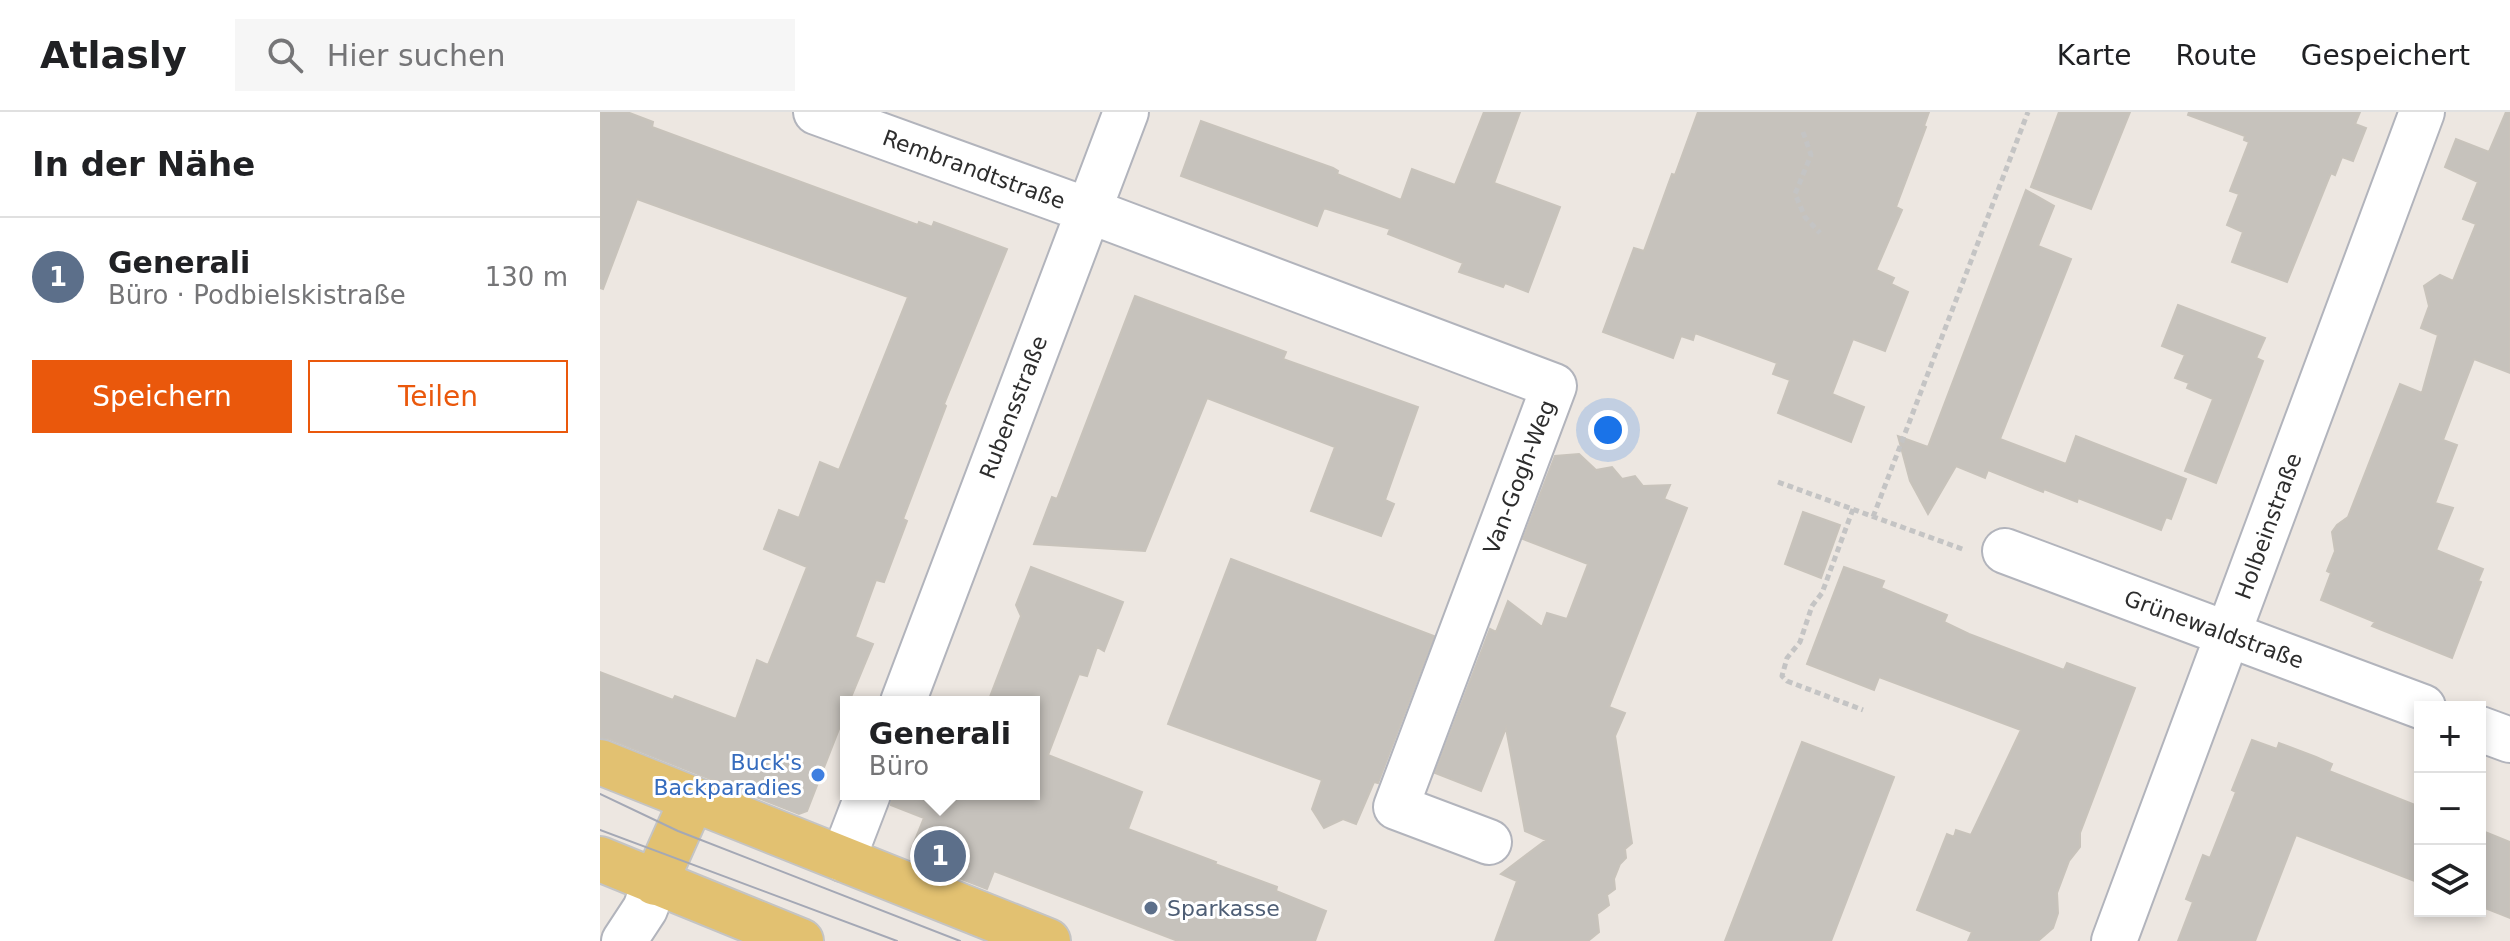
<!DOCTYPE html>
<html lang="de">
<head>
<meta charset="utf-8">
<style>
	:root { --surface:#fff; --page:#f6f6f6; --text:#202124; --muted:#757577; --line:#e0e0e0; --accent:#ea580c }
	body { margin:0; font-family:"DejaVu Sans",sans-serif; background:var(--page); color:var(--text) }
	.controls { position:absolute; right:24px; bottom:24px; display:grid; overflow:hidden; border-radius:0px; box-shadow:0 4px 12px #0003 }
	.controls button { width:72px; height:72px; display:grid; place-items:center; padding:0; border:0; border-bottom:2px solid var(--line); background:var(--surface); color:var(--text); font:40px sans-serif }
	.you { position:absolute; left:1008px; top:318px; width:28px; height:28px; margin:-20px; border:6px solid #fff; border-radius:50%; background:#1a73e8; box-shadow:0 0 0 12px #1a73e833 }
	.badge { display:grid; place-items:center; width:52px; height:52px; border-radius:50%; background:var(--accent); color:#fff; font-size:26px; font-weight:700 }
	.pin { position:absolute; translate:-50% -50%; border:4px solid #fff; box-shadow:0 2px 8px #0006 }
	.popup { position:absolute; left:240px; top:584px; width:200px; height:104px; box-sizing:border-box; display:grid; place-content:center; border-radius:0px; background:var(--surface); filter:drop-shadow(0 2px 6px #0005); font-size:26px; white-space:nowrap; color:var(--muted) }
	.popup b { font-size:30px; color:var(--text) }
	.popup::after { content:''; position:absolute; left:50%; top:100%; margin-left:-16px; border:16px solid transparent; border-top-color:var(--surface) }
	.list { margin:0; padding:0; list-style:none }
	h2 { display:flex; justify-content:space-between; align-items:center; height:104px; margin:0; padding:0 32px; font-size:34px }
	h2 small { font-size:26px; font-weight:400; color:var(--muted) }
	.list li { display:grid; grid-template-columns:52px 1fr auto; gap:24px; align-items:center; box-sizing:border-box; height:120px; padding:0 32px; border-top:2px solid var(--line) }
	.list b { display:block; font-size:30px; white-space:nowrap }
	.list p { margin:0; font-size:26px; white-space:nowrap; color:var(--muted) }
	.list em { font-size:26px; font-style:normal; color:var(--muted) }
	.actions { display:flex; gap:16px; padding:24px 32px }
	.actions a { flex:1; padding:18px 0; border:2px solid var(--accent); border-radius:0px; text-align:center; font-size:28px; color:var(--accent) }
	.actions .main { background:var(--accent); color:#fff }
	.icon { flex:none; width:44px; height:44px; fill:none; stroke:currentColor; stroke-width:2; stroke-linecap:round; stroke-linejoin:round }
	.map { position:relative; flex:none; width:1910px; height:829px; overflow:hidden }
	header { display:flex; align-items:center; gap:48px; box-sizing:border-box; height:112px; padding:0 40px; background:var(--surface); border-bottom:2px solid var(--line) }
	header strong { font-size:38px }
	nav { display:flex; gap:44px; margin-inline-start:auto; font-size:28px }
	.search { width:560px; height:72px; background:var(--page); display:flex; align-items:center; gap:20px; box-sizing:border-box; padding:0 28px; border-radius:0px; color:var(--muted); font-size:30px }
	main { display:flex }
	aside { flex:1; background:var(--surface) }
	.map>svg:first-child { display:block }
</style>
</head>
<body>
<header>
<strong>Atlasly</strong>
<div class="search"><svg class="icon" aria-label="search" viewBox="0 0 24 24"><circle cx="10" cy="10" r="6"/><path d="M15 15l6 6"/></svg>Hier suchen</div>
<nav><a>Karte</a><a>Route</a><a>Gespeichert</a></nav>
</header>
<main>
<aside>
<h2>In der Nähe<small></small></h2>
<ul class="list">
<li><span class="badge" style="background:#5c6f8a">1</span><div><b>Generali</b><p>Büro · Podbielskistraße</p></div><em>130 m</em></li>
</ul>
<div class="actions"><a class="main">Speichern</a><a>Teilen</a></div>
</aside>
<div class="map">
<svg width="1910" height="829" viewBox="0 0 1910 829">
	<rect width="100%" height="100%" fill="#ede7e1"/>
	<path fill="#c6c2bc" stroke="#c8c3bb" stroke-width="2" d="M0,0H27L53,10L52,15L318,113L319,110L332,115L334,110L407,137L344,292L346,294L303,407L307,409L284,470L276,468L255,525L273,532L249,590H246V599L207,699L199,702L9,627L0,626V560L73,588L75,584L136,607L157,548L168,553L207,455L164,437L179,398L199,406L220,350L239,358L308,185L37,87L3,177L0,176Z
		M884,0H920L894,71L960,95L928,180L905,171L903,175L859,160L863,151L788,122L790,117L724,96L717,114L581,64L601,9L733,56L738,59L737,62L801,88L812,57L855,73Z
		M1098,0H1329L1324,14L1326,15L1296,95L1302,98L1276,158L1294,166L1291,172L1308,180L1285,239L1253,227L1232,282L1264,295L1251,330L1178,301L1190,268L1173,262L1177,251L1095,221L1093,228L1081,224L1073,246L1003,220L1034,136L1044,139L1072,62L1075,63Z
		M1459,0H1530L1491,97L1431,75Z
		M1589,0H1760L1755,12L1766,16L1753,49L1742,45L1735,63L1731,61L1687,170L1632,150L1643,120L1627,113L1639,82L1630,79L1649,30L1644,28L1645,24L1588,3Z
		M1906,0H1910V261L1874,247L1843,328L1857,333L1835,391L1853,396L1836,438L1883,457L1878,469L1881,470L1852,546L1772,514L1775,510L1721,488L1731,461L1727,459L1735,439L1732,420L1737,413L1748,405L1800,272L1822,281L1838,223L1821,216L1829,194L1824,174L1840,163L1853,169L1876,112L1863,107L1878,70L1845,55L1856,27L1889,40Z
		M1426,78L1454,94L1438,134L1471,147L1400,327L1466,352L1476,324L1586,367L1571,407L1566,405L1561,418L1478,386L1477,390L1444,377L1443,380L1388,358L1385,366L1356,354L1328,402L1310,369L1298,324L1328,335Z
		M535,184L686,240L683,247L818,295L785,388L794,392L781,424L711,399L735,335L607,286L545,439L434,432L452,385L457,387Z
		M1578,193L1665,226L1656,246L1663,249L1616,371L1585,359L1613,287L1587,276L1589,271L1575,266L1585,243L1562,234Z
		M979,342L996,358L1012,355L1022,367L1035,364L1043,374L1070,373L1064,387L1087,396L1009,595L1025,601L1015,624L1032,731L1025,737L1026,746L1020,752L1014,767L1015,777L1007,783L1009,793L997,802L999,820L988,829H895L917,769L901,762L946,728L925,719L906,616L881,679L835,661L890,517L896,520L908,489L942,515L947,501L967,507L988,452L923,427L955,344Z
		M1203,400L1240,413L1221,466L1185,452Z
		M631,447L834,524L778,671L774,670L756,712L743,707L724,716L712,697L722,668L568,612Z
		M431,455L523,490L504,539L497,535L487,564L479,562L448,643L542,680L528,717L616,750L615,752L677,775L676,779L726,799L715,829H578L394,759L387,777L315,749L311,738L324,706L291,693L292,682H434V590H388L421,504L416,493Z
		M1244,455L1284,469L1281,476L1347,503L1344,510L1369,522L1464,558L1467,551L1535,576L1480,721V735L1469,749L1457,781L1458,801L1453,816L1438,829H1368L1372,820L1317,798L1347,722L1354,725L1356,718L1371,723L1421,618L1279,565L1274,578L1207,552Z
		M1652,628L1677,637L1679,631L1716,645L1732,652L1729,659L1820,695V771L1696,723L1655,829H1578L1593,790L1586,787L1603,743L1610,746L1636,680L1632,678Z
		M1202,630L1294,665L1231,829H1125Z
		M1880,718L1910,730V806L1880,794Z"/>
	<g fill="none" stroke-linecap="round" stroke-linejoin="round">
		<g stroke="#b2b4bc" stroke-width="48">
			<path id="minor" d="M216,0L487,98L954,274L796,695L889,730
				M1405,439L1823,595
				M303,590L526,0
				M1880,617L1910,628
				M243,747L268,682
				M24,829L45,797L55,771
				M1514,829L1822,0"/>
		</g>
		<g stroke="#c4c4c4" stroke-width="48">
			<path id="major" d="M0,650L448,829
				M0,747L201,829
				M55,771L92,688"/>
		</g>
		<path stroke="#c4c4c4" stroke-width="5" stroke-dasharray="6 4" stroke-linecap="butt" d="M1203,20L1211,43L1195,82L1205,105L1220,121
			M1178,370L1365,438
			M1253,397L1222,481L1212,494L1200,530L1187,546L1182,564L1187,569L1263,598
			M1273,405L1428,0"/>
		<use href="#minor" stroke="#fff" stroke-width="44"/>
		<use href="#major" stroke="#e2c171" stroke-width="44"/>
		<path stroke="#a4a8b5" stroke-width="2" d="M0,682L78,719L360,829
			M0,718L297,829"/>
	</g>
	<circle fill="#3f7fe0" stroke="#fff" stroke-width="3" cx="218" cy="663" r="8"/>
	<circle fill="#5c6f8a" stroke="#fff" stroke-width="3" cx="551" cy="796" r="8"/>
	<g text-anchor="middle" stroke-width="6" stroke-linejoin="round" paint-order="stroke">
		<g font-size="22" fill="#2d2d2d" stroke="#fff">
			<text transform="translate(374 57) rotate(20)" y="8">Rembrandtstraße</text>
			<text transform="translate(413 295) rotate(-69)" y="8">Rubensstraße</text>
			<text transform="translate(919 365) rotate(-69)" y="8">Van-Gogh-Weg</text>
			<text transform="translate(1668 414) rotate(-70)" y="8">Holbeinstraße</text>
			<text transform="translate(1614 517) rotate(20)" y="8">Grünewaldstraße</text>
		</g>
		<g font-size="22" fill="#366cbe" stroke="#fff" text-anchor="end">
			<text x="202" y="658">Buck's<tspan x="202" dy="25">Backparadies</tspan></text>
		</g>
		<g font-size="22" fill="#4e5e75" stroke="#fff" text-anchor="start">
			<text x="567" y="804">Sparkasse</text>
		</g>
	</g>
</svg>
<div class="controls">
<button>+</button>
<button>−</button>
<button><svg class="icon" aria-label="layers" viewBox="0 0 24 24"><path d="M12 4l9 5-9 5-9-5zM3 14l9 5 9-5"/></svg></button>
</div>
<div class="you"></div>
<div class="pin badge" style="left:340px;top:744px;background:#5c6f8a">1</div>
<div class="popup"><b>Generali</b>Büro</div>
</div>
</main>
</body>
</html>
